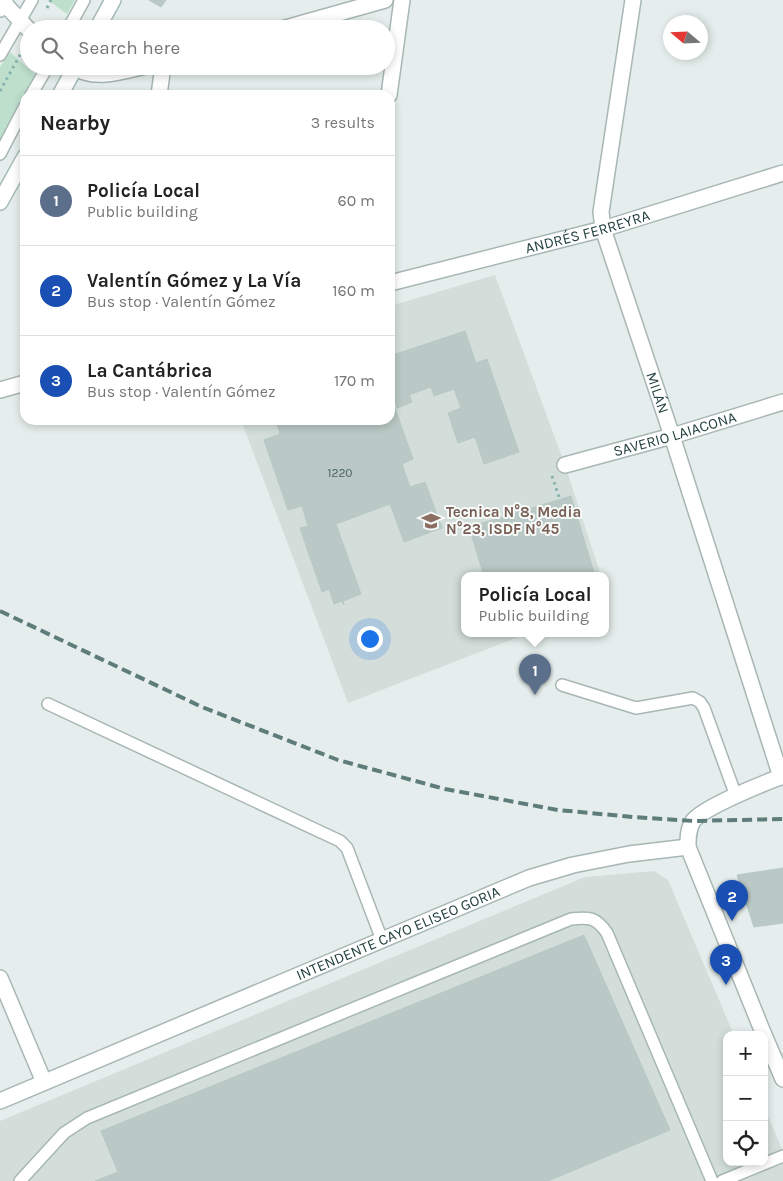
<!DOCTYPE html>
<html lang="en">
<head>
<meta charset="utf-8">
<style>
	:root { --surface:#fff; --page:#f6f6f6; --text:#222; --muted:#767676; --line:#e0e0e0; --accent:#0b8043 }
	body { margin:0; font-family:Karla,sans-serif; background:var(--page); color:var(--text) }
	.controls { position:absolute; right:15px; bottom:15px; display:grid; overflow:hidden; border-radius:10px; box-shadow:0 2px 8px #0003 }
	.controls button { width:45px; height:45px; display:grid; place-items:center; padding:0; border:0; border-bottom:1px solid var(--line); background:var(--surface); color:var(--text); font:25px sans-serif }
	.compass { position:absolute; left:663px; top:15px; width:45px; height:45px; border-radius:50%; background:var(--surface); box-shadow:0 2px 8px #0003; rotate:289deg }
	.you { position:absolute; left:369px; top:638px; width:18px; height:18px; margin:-12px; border:4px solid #fff; border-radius:50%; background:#1a73e8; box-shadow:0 0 0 8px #1a73e833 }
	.badge { display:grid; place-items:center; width:32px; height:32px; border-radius:50%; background:var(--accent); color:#fff; font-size:16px; font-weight:700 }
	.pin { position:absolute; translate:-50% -41px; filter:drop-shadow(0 1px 2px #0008) }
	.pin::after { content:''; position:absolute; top:26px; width:18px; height:15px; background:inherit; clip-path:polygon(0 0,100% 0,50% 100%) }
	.popup { position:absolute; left:461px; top:572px; width:148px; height:65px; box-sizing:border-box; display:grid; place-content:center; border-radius:10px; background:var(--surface); filter:drop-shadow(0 1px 4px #0005); font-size:16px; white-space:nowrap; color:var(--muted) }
	.popup b { font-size:19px; color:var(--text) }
	.popup::after { content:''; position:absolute; left:50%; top:100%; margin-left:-10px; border:10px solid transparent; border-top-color:var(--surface) }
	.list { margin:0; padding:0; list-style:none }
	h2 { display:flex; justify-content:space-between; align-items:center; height:65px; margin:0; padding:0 20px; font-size:21px }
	h2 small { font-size:16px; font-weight:400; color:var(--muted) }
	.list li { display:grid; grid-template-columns:32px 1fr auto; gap:15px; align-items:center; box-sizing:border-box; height:90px; padding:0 20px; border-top:1px solid var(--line) }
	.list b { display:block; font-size:19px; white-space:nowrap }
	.list p { margin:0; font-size:16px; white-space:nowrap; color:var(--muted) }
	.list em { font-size:16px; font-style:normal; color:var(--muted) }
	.icon { flex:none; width:28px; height:28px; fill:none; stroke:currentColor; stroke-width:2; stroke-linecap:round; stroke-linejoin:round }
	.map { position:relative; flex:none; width:783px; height:1181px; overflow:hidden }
	.search { position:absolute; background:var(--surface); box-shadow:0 2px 8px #0003; left:20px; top:20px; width:375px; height:55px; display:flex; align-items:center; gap:12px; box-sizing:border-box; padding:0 18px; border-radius:28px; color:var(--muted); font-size:19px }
	.panel { position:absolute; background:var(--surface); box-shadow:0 2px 8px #0003; left:20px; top:90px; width:375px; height:335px; border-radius:15px }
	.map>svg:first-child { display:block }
</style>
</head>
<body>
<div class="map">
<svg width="783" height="1181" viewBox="0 0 783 1181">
	<rect width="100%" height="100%" fill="#e5eeec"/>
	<path fill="#d3dedb" d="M495,275L565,465L601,576H465V634H526L348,703L241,420H390V306Z
		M654,871L668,880L734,1035H727V1162H764V1107L783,1151V1181H0V1121L585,877Z"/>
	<path fill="#bedfcc" d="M48,0H75L67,14Z
		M10,52L36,75L16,111L0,149V67Z"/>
	<path fill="#bac9c5" stroke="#b7c8c4" d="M149,0H166L161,7Z
		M465,331L476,363L487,359L519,452L484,464L475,437L458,443L448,413L461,408L454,389L434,396L431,387L409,395L412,402L397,408L395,399L392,400L413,459L402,464L410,487L425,482L442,528L404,542L390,504L336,524L361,594L343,601L344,605L342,601L334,604L329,589L322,592L300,528L308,526L302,506L288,510L264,440L280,434L276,420H390V356Z
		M571,496L595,576H484L469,527Z
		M783,868V923L754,927L737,875Z
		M584,935L670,1130L548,1181H95L118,1172L101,1131Z"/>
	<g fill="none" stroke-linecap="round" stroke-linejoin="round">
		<g stroke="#a7b7b4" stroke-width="14">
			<path id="lane" d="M68,29L84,0
				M0,55L32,0
				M31,95L48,66
				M0,154L25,106
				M562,685L636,708L693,698L700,702L704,708L736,796
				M48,704L340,841L347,848L382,940
				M20,1181L64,1133L87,1118L571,919C589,917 596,917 607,933L712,1181
				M722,1181L783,1156"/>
		</g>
		<g stroke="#a7b7b4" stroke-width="18">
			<g id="street">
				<path d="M1,0L29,30"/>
				<path id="s1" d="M633,0L601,212L603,229L672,436L781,777"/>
				<path d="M282,29L385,0"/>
				<path d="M72,66C94,82 123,71 146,66"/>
				<path d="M159,95L163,66"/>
				<path d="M389,95L402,0"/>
				<path id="s2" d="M390,283L603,229L783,173"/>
				<path d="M0,390L25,383"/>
				<path id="s3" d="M565,465L672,436L783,402"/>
				<path d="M0,978L44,1082"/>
				<path d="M764,1035L688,847C688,838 688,829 693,821C704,807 764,783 783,776"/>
				<path d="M764,1035L783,1079"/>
				<path id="s4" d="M0,1101L529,878L573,865L629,854L688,847"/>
			</g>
		</g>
		<g stroke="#a3bab6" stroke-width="18">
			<path id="secondary" d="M0,9L5,0
				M97,29L113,0
				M60,95L76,66
				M0,202L25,157"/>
		</g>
		<path stroke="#85b2ac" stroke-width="3" stroke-dasharray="2.5 4" stroke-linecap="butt" d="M47,8L51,0
			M0,91L21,53
			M552,476L560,500"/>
		<use href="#lane" stroke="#fff" stroke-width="11"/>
		<use href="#street" stroke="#fff" stroke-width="15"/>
		<use href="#secondary" stroke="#fff" stroke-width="15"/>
		<path stroke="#5e7c79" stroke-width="4" stroke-dasharray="10 5" stroke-linecap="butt" d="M0,611L202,707L338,760L445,789L558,810L633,817L694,821L783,819"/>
	</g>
	<defs>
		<g id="school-bare" transform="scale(1.5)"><path d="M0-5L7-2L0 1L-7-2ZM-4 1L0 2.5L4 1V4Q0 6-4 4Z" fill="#8d6e63" stroke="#f6faf9" stroke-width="2.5" paint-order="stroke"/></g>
	</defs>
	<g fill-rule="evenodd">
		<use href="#school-bare" x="431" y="521"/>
	</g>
	<g text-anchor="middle" stroke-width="4" stroke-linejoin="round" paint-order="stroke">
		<g font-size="12" fill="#496360">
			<text x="340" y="477">1220</text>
		</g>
		<g font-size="15" fill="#23413e" stroke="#f6faf9">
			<text dy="5" stroke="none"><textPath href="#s2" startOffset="204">ANDRÉS FERREYRA</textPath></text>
			<text dy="5" stroke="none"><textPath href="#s1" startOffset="404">MILÁN</textPath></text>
			<text dy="5" stroke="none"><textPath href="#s3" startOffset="114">SAVERIO LAIACONA</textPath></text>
			<text dy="5" stroke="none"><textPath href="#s4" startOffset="432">INTENDENTE CAYO ELISEO GORIA</textPath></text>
		</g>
		<g font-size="15" font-weight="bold" fill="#785e54" stroke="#f6faf9" text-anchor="start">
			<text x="446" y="517">Tecnica N°8, Media<tspan x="446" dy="17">N°23, ISDF N°45</tspan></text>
		</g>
	</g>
</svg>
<div class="controls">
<button>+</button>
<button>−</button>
<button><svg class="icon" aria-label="locate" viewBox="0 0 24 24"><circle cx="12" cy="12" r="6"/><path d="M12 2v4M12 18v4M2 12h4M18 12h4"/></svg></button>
</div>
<svg class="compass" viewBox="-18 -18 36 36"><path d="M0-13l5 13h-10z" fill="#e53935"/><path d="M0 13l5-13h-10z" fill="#767676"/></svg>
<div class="you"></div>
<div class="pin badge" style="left:535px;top:695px;background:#5c6f8a">1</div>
<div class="popup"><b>Policía Local</b>Public building</div>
<div class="pin badge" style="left:732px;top:921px;background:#1a4fb4">2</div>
<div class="pin badge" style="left:726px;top:985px;background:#1a4fb4">3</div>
<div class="search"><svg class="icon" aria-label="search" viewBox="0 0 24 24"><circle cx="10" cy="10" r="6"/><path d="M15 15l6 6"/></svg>Search here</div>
<section class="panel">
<h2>Nearby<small>3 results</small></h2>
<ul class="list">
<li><span class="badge" style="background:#5c6f8a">1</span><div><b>Policía Local</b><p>Public building</p></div><em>60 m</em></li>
<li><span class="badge" style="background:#1a4fb4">2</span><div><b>Valentín Gómez y La Vía</b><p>Bus stop · Valentín Gómez</p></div><em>160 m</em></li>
<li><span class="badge" style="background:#1a4fb4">3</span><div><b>La Cantábrica</b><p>Bus stop · Valentín Gómez</p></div><em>170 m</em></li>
</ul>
</section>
</div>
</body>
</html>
